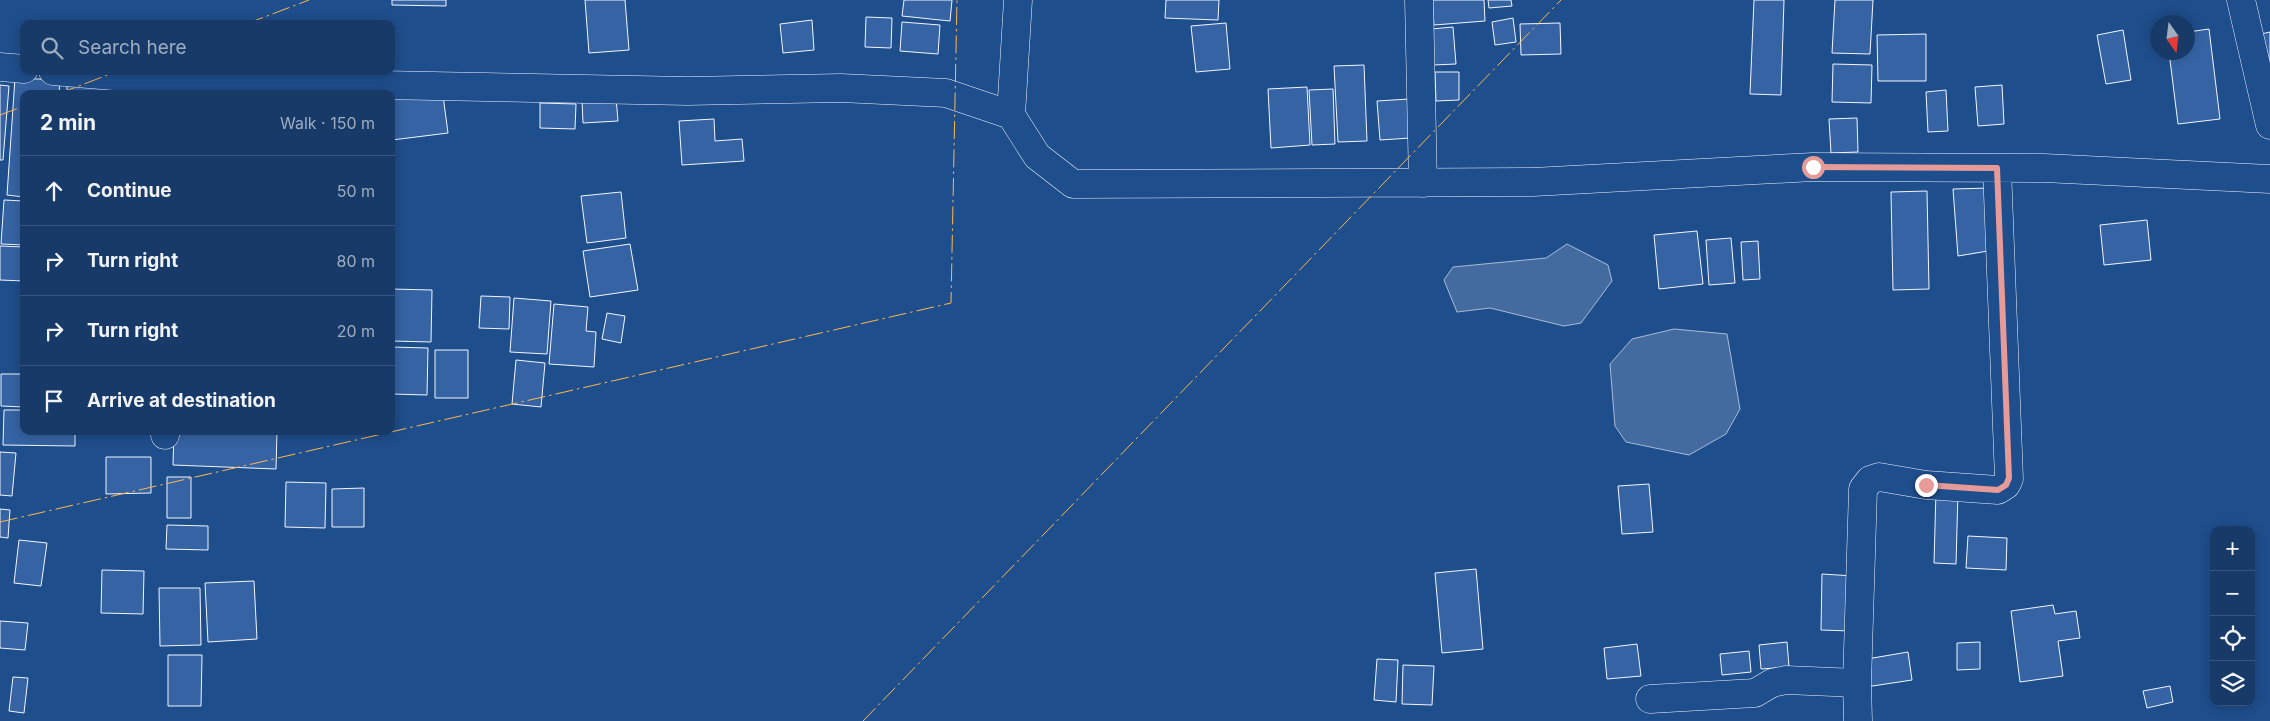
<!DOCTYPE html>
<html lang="en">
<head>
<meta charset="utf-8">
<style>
	:root { --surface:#173a69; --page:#20416f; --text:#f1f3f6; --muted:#9eadc0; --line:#36547d }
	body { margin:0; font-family:Inter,sans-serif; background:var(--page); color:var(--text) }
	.controls { position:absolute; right:15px; bottom:15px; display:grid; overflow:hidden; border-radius:10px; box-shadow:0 2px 12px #0003 }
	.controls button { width:45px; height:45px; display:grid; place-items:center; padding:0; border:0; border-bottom:1px solid var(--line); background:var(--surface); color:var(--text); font:25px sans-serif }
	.compass { position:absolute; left:2150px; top:15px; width:45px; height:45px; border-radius:50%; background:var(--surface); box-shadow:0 2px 12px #0003; rotate:166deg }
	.stop { position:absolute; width:15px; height:15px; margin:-11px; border:4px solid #e69b98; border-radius:50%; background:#fff }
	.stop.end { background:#e69b98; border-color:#fff; box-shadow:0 1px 5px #0008 }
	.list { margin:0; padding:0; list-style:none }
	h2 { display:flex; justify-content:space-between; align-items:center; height:65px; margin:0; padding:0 20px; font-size:21px }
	h2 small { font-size:16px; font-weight:400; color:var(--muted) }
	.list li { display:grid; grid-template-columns:32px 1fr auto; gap:15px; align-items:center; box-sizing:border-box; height:70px; padding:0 20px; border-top:1px solid var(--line) }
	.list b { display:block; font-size:19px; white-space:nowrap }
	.list em { font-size:16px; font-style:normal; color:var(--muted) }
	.icon { flex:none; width:28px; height:28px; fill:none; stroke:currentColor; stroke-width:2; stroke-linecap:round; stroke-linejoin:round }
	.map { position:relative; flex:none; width:2270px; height:721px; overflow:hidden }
	.search { position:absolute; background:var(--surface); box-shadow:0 2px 12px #0003; left:20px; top:20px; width:375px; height:55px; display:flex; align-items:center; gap:12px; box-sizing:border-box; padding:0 18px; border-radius:10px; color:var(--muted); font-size:19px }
	.panel { position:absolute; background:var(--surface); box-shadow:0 2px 12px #0003; left:20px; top:90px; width:375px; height:345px; border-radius:10px }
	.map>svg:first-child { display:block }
</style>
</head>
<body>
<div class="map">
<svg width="2270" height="721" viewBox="0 0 2270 721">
	<rect width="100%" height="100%" fill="#1f4e8c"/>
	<path fill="#446ba0" stroke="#a8bbd7" d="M1567,244L1608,265L1612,281L1581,323L1564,326L1490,308L1457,312L1444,280L1453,267L1546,258Z
		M1674,329L1727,334L1740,409L1726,434L1689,455L1626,442L1615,426L1610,364L1632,339Z"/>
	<path fill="#3563a3" stroke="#f2f6ff" d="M392,0H446V6L392,5Z
		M585,0H625L629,50L589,53Z
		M904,0H952L950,21L902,16Z
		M1166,0H1219L1218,20L1165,18Z
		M1432,0H1484L1485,21L1434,25Z
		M1488,0H1511L1512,6L1489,8Z
		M1754,0H1784L1781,95L1750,94Z
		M1835,0H1873L1870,54L1832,53Z
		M866,17L892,18L891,48L865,47Z
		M1513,18L1516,42L1495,45L1492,22Z
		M812,20L814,50L783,53L780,24Z
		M902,22L940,25L938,54L900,51Z
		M1226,23L1230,69L1196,72L1191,26Z
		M1560,23L1561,54L1521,55L1520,24Z
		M1453,27L1456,64L1433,65L1431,29Z
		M2209,29L2220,119L2178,124L2169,52H2188V32Z
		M2123,30L2131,80L2106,84L2097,35Z
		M2270,32V85L2261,34Z
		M1926,34V81H1878L1877,35Z
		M1833,64L1872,65L1871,103L1832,102Z
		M1364,65L1367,141L1338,142L1334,66Z
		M1435,72H1459V100L1436,101Z
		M15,78L60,80L59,94H24V197L7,195Z
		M67,80L109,81V94H67Z
		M0,85L9,86L3,160H0Z
		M2002,85L2004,124L1978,126L1975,87Z
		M1307,87L1310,145L1271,148L1268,89Z
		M442,88L448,133L392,140L391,94Z
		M1333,89L1335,144L1312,145L1309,90Z
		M1946,90L1948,131L1928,132L1926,92Z
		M616,97L618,121L583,123L582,100Z
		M1409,99L1411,138L1380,140L1377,101Z
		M540,103L576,104L575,129L540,128Z
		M1857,118L1858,152L1831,153L1829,119Z
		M714,119L715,141L742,139L744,161L682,165L679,121Z
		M1989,188L1994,250L1958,256L1953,189Z
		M1927,191L1929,289L1893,290L1891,192Z
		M621,192L626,238L587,243L581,196Z
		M4,200L24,201V245L1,244Z
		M2147,220L2151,260L2104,265L2100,225Z
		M1697,231L1703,284L1659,289L1654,235Z
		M1731,238L1735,283L1709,285L1706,240Z
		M1758,241L1760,279L1743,280L1741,242Z
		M630,244L638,290L590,297L583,251Z
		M0,246L24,247V281L0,280Z
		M391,289L432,290L431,342L391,341Z
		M481,296L510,297L509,329L479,328Z
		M514,298L551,301L547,354L510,352Z
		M554,304L588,307L586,331L596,332L594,367L549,364Z
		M607,313L625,316L621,343L602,339Z
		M391,347L428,348L427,395L391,394Z
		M435,350H468V398H435Z
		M516,360L545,363L541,407L512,404Z
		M1,374H24V407L1,406Z
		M4,410H24V431H75V446L3,445Z
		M174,431H277L276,469L173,465Z
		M0,452L16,453L12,496L0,495Z
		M106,457H151V493L106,494Z
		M167,477H191V518H167Z
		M286,482L326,483L325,528L285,527Z
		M1649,484L1653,532L1622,534L1618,486Z
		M364,488V527H332V489Z
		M1936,491L1958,492L1956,564L1934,563Z
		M0,509L10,510L8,538L0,537Z
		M167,525L208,526V550L166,549Z
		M1968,536L2007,538L2006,570L1966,568Z
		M19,540L47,543L41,586L14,583Z
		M1476,569L1483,649L1442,653L1435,573Z
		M102,570L144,571L143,614L101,613Z
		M1822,574L1854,576L1851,631L1821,630Z
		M254,581L257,639L208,642L205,583Z
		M159,588H200L201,645L160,646Z
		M2053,605L2055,614L2076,611L2080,638L2058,641L2063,676L2020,682L2011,611Z
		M0,621L28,623L25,650L0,648Z
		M1787,642L1789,667L1761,669L1759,645Z
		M1980,642V669L1957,670V643Z
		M1637,644L1641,676L1607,679L1604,648Z
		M1749,651L1751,672L1722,675L1720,654Z
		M1908,652L1912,680L1866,687L1861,660Z
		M168,655H202L201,706H168Z
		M1377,659L1398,660L1396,702L1374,700Z
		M1403,665L1434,666L1432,705L1402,704Z
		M13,677L28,678L24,713L9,711Z
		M2170,686L2173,702L2147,708L2143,691Z"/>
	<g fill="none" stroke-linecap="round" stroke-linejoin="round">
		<g stroke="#f2f6ff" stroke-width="29">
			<path id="minor" d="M1419,0L1423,183
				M2241,0L2270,125
				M0,67L24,69
				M53,71L174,81L688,91L841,88L946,93L1011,115L1037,156L1073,184L1533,182L1813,167L2044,168L2270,179
				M1011,115L1018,0
				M165,435L166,431
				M1650,699L1755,693L1772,683L1786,680L1857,683
				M1858,721L1857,683L1863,489L1870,480L1879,477L1926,485L1998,490L2006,485L2009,479L1997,168"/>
		</g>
		<use href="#minor" stroke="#1f4e8c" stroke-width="28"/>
		<path stroke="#ffb74d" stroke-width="1" stroke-dasharray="18 4 2.5 4" stroke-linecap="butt" d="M246,24L309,0
			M58,94L118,71
			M0,115L24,106
			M0,522L951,303L957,0
			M863,721L1561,0"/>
	</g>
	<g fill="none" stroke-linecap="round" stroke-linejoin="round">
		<path stroke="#e69b98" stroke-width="6" d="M1813,167L1997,168L2009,478L2006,485L1998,490L1926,485"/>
	</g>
</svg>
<div class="controls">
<button>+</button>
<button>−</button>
<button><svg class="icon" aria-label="locate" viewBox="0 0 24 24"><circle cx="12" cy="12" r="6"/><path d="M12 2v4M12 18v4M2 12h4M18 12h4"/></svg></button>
<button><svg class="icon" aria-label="layers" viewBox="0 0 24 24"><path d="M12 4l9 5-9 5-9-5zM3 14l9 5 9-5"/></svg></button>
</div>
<svg class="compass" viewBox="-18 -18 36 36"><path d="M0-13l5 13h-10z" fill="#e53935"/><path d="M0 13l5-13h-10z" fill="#9eadc0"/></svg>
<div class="stop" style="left:1813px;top:167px"></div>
<div class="stop end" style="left:1926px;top:485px"></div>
<div class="search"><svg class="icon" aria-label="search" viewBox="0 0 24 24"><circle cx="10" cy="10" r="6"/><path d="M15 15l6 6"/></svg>Search here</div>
<section class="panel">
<h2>2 min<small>Walk · 150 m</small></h2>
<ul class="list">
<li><svg class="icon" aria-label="ahead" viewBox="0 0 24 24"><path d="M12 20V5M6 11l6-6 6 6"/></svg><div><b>Continue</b></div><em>50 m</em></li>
<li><svg class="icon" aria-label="right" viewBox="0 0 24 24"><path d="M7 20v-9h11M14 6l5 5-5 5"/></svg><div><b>Turn right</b></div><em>80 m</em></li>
<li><svg class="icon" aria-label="right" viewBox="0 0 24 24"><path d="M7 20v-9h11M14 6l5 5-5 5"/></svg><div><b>Turn right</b></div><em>20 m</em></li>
<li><svg class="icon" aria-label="arrive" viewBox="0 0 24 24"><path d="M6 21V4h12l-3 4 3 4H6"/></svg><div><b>Arrive at destination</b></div></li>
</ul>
</section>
</div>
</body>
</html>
